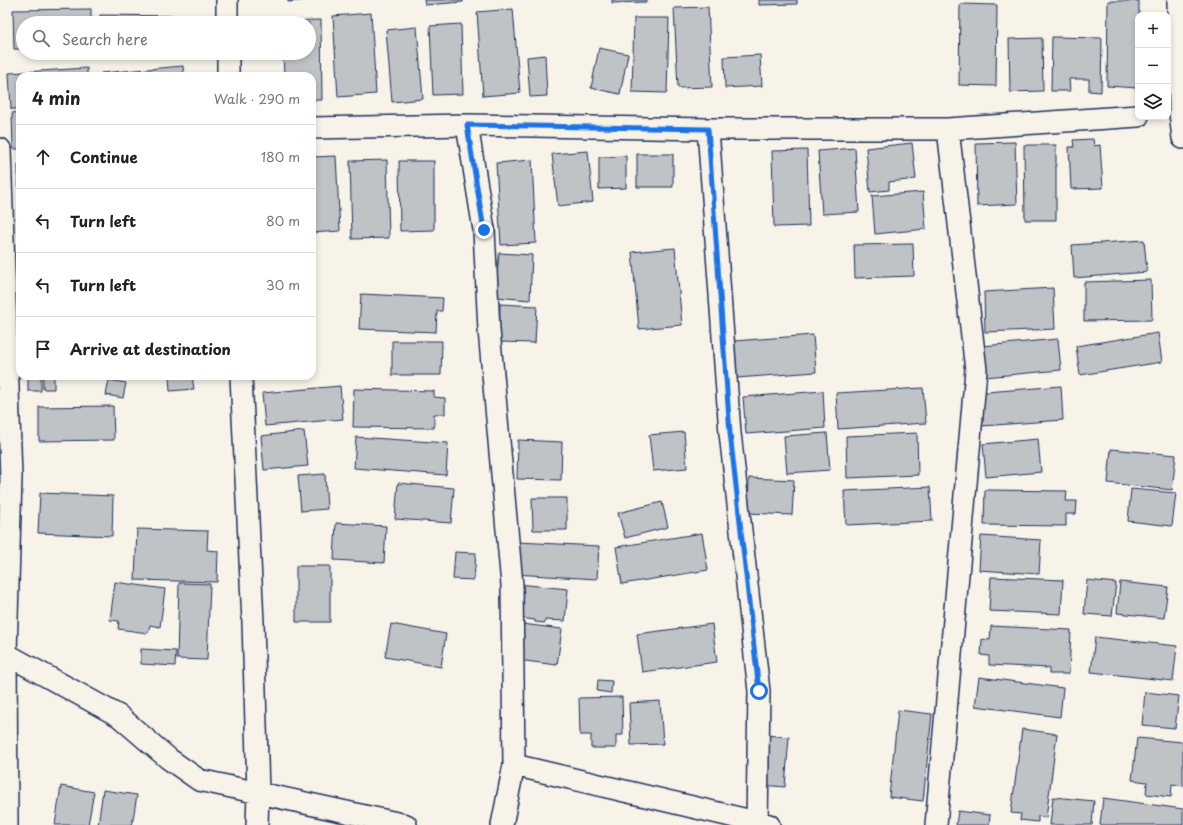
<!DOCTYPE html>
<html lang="en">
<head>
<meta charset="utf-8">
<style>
	:root { --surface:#fff; --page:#f6f6f6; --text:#202124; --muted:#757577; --line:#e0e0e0 }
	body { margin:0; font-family:"Playpen Sans",sans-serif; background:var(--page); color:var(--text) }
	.controls { position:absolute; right:12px; top:12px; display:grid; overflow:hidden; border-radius:8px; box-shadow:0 2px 6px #0003 }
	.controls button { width:36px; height:36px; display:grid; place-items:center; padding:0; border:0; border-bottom:1px solid var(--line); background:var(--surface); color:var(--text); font:20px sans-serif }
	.stop { position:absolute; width:12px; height:12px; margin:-9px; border:3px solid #1a73e8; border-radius:50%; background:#fff }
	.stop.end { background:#1a73e8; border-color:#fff; box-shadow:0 1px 4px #0008 }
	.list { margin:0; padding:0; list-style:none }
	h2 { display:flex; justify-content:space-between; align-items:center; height:52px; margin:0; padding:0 16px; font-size:17px }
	h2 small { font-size:13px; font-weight:400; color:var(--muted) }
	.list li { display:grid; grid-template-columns:26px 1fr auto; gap:12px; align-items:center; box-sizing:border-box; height:64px; padding:0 16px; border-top:1px solid var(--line) }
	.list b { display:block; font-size:15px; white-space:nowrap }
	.list em { font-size:13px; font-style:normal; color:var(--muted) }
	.icon { flex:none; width:22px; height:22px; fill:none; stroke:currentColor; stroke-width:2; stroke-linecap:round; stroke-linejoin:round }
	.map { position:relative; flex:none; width:1183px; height:825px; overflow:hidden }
	.search { position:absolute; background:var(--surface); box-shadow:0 2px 6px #0003; left:16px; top:16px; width:300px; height:44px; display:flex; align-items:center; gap:10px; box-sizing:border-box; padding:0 14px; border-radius:22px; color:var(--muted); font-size:15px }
	.panel { position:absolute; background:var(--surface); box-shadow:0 2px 6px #0003; left:16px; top:72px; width:300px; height:308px; border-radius:12px }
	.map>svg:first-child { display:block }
</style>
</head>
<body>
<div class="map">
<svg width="1183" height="825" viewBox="0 0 1183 825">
	<rect width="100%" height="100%" fill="#f7f3e8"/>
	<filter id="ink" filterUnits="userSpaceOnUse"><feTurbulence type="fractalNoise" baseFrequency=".025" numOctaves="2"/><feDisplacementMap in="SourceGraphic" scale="8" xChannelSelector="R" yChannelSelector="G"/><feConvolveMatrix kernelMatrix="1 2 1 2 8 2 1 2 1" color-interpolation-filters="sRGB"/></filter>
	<g filter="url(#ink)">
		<path fill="#c0c3c5" stroke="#1b2f5e" d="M288,0H309L288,2Z
			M424,0H463V2L425,5Z
			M612,0H647V2L612,3Z
			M759,0H797V4L759,5Z
			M1108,1H1139V15H1138V88L1107,86Z
			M960,4L997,5L996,86L959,85Z
			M708,7L712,87L678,88L674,8Z
			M91,9V23H23V49H14L13,10Z
			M513,9L520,93L483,96L477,12Z
			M371,13L376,94L338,97L333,16Z
			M100,15L179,16V23H99Z
			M634,18H669L667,93L632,92Z
			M321,20L322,100H312V76H284L283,53H309V23H283V21Z
			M461,24L463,94L433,95L430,26Z
			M417,27L423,99L392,102L386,30Z
			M1052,37L1102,38L1101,92L1089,91V79H1069L1070,91H1051Z
			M1042,38L1043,91L1010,92L1009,39Z
			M599,48L628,54L620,94L591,88Z
			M99,53H178V57L99,56Z
			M545,55L547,96L530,97L527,57Z
			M760,55L762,86L725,88L724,57Z
			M183,66L184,76H101V73Z
			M87,68V76H20V109H11L9,73Z
			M20,112V149H13L12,113Z
			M1093,139L1094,146L1100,145L1103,188L1071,189L1069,147H1074L1073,140Z
			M1015,142L1017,204L977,206L976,143Z
			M912,143L916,179L889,182V190L870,192L866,148Z
			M1024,145H1056V220H1025Z
			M855,148L859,212L822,214L818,151Z
			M807,150L809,226L774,227L772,151Z
			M588,151L593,202L558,206L552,154Z
			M637,154H673V187H637Z
			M336,156L340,231L312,233V157Z
			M626,156V188L599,189V157Z
			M387,160L389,238L352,239L350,161Z
			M532,160L536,243L501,245L496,163Z
			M399,161H434V230L400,231Z
			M18,165H20V204H19Z
			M923,192L926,229L875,234L872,196Z
			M1144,240L1147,272L1074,278L1072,245Z
			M913,244L914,276L855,278L854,245Z
			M675,248L682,325L639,329L632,252Z
			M499,253L532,255L530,300L495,297Z
			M1151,280L1152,320L1084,321V282Z
			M1053,288L1055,329L985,332L984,292Z
			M361,294L443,298L442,311H437L436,332L359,329Z
			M500,304L537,306L535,343L499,342Z
			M1158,333L1162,362L1080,375L1076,346Z
			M813,335L816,372L737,378L734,341Z
			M1058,339L1061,370L985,377L983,346Z
			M392,341H442L441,375H392Z
			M28,376H41V391H28Z
			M43,376H54V389H43Z
			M169,376H192L194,389L170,391Z
			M258,376H300V378H258Z
			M109,380L126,383L123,398L106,395Z
			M340,386L343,419L265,426L262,393Z
			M1061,386L1063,420L982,426L981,415L974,393Z
			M923,388L926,423L838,429L836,393Z
			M354,389L434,391V397L445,398V414H434V428L353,427Z
			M823,391L825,428L746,434L743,397Z
			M113,406L114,440L39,441V407Z
			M304,431L308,466L264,470L261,436Z
			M684,432L687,468L653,471L649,435Z
			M827,433L830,470L787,473L784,436Z
			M917,433L918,475L847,478L846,436Z
			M356,437L448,443L446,475L354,468Z
			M1038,439L1041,472L986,477L983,444Z
			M518,440L562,442L561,480L517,479Z
			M1111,449L1176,455L1172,490L1108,483Z
			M325,474L327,509L301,511L298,476Z
			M749,478L794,480L792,515L748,513Z
			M398,483L454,488L451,523L395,519Z
			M930,487L932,521L846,525L844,491Z
			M1131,489L1176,493L1172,526L1128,521Z
			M985,490L1067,491L1066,501H1077L1076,514H1066V526L984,525Z
			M40,493L113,496L112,536L38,533Z
			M532,498H567V530H533Z
			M662,502L668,527L625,538L618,513Z
			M336,523L386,526L384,563L334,560Z
			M137,529L208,531L207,550L218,551L217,582L135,580Z
			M702,533L708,570L622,584L616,547Z
			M981,536L1041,540L1039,574L979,570Z
			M517,542L599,546L597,579L514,574Z
			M455,552L476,553L474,580L453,579Z
			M296,566H330V622H296Z
			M991,577L1063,580L1061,614L989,611Z
			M1087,580L1116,583L1112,616L1084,614Z
			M115,582L165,589L160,627L150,625L148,633L118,629L119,621L110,620Z
			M1120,582L1168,587L1164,618L1117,613Z
			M179,583L210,584L207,660L177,659Z
			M518,584L568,589L565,621L545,620V623L535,622V620L514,617Z
			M391,624L446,634L441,667L385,657Z
			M522,624L562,629L557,665L517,660Z
			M712,624L717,662L642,672L637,634Z
			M991,626L1071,630L1069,674H1049V668L989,665V656L981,655L982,639L990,640Z
			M1095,637L1177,646L1173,681L1091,672Z
			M141,649L176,651L175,666L141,664Z
			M979,677L1063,688L1060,717L975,706Z
			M598,680L612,681L611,693L597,691Z
			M1145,692L1179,696L1175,728L1142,725Z
			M622,697L623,735H616V748H591V735H580L579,698Z
			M660,701L663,744L631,745L629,703Z
			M898,710L932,714L923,801L889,797Z
			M1022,729L1057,734L1046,818L1038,816V822L1020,820L1021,814L1011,813Z
			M765,735L789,737L785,787L761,785Z
			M1137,738L1183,742V786L1172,784L1171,797L1146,794L1147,782L1132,780Z
			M61,786L94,792L88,825H55Z
			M103,790L137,795L132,825H98Z
			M1053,797L1094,801L1092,825H1050Z
			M1103,798L1183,809V825H1100Z
			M958,811L990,815L989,825H956Z"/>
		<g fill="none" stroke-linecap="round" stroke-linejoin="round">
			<g stroke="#1b2f5e" stroke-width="24">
				<path id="street" d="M227,0V23
					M1178,0L1180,113L1183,138
					M228,53V76
					M467,125L484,230L489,330L512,585L514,765L502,825
					M312,128L467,125L708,129H948L1138,116
					M708,129L730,433L759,691L757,825
					M0,149L11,477L6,654L7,825
					M241,376L253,622L258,793L257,825
					M6,654L119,716L169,759L199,780L406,825
					M514,765L769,825
					M936,825L976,370L948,129"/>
			</g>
			<use href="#street" stroke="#f7f3e8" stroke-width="21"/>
		</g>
	</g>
	<g fill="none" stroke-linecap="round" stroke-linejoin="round" filter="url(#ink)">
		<path stroke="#1a73e8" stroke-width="5" d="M484,230L467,125L708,129L730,433L759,691"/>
	</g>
</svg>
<div class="controls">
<button>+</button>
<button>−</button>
<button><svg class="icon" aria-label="layers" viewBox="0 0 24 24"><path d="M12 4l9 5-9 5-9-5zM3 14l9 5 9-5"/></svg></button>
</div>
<div class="stop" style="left:759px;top:691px"></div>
<div class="stop end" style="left:484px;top:230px"></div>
<div class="search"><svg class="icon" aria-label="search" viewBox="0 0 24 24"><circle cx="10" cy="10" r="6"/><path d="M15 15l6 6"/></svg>Search here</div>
<section class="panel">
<h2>4 min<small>Walk · 290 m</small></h2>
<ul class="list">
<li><svg class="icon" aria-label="ahead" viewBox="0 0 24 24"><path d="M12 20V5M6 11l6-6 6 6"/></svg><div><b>Continue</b></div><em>180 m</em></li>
<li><svg class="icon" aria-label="left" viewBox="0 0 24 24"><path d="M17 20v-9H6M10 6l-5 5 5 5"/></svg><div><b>Turn left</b></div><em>80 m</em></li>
<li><svg class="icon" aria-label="left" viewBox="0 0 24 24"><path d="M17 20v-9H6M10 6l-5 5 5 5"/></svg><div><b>Turn left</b></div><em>30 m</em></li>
<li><svg class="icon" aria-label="arrive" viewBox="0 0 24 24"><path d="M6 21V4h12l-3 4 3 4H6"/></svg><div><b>Arrive at destination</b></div></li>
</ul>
</section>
</div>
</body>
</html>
